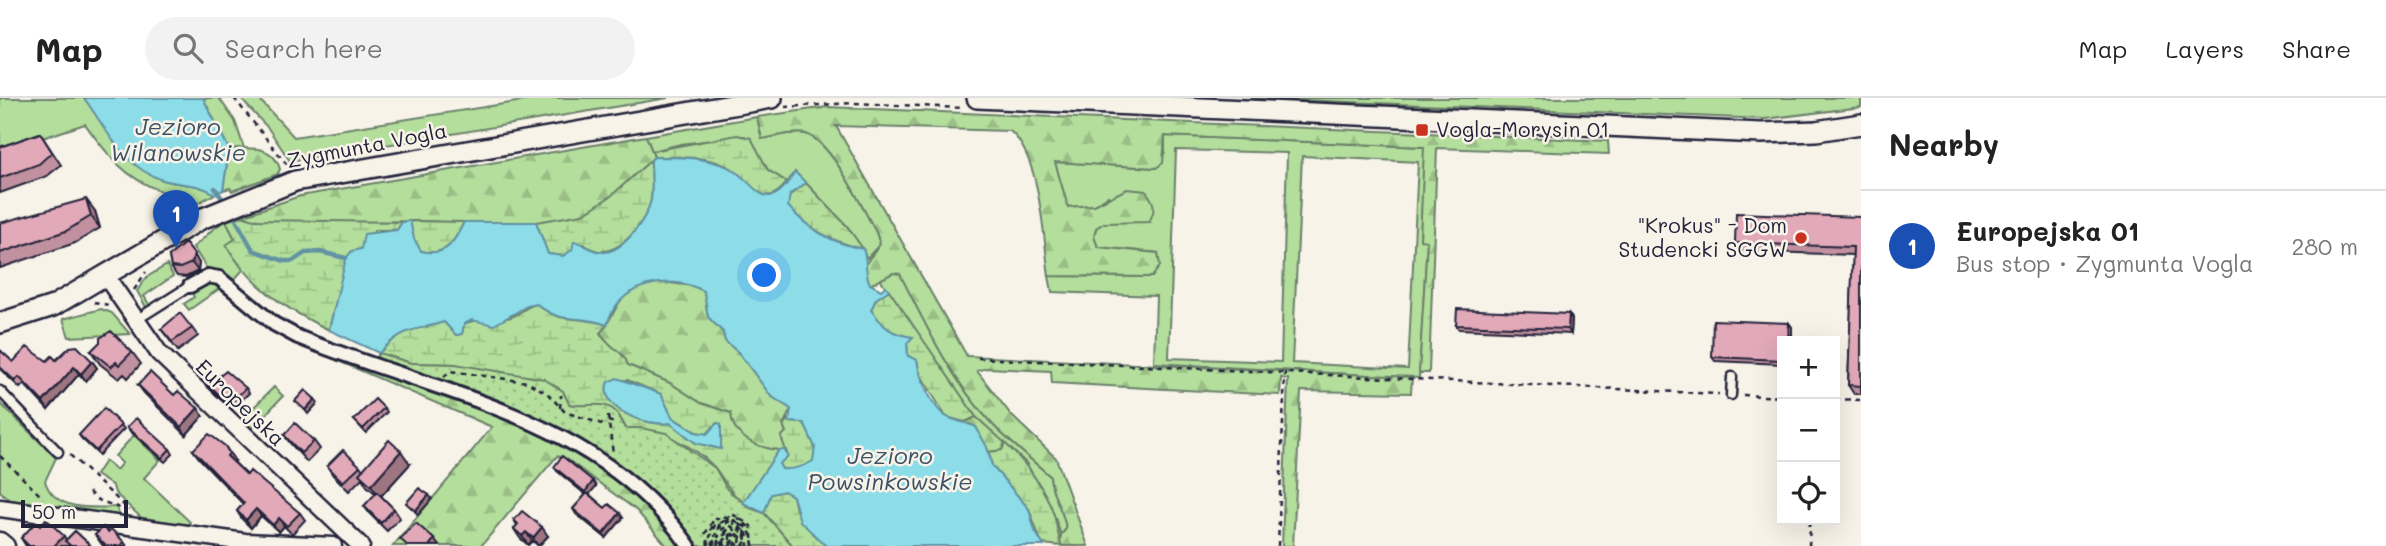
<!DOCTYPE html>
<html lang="en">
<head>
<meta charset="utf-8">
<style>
	:root { --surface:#fff; --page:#f2f2f2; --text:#222; --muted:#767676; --line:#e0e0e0; --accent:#c8321e }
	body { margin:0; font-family:Mali,sans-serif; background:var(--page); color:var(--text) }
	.controls { position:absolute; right:21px; bottom:21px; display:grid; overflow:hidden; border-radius:0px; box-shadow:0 7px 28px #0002 }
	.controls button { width:63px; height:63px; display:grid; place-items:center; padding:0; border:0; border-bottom:2px solid var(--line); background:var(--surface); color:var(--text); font:35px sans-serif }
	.scale { position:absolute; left:21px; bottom:18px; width:107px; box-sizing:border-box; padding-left:7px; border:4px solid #22223b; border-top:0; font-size:19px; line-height:24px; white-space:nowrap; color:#22223b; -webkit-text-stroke:5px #f7f3e8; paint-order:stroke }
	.you { position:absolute; left:765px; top:178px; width:24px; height:24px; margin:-18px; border:5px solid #fff; border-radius:50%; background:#1a73e8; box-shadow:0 0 0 10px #1a73e833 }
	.badge { display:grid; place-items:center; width:46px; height:46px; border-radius:50%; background:var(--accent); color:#fff; font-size:23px; font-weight:700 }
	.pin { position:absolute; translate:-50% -58px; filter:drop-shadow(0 2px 4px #0008) }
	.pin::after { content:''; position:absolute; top:37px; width:24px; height:21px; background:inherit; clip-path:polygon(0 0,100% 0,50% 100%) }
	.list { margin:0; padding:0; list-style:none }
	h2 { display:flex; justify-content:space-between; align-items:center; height:91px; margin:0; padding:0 28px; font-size:30px }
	h2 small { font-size:23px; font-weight:400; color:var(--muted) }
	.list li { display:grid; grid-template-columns:46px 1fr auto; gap:21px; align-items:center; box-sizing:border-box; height:112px; padding:0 28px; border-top:2px solid var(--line) }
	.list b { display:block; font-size:26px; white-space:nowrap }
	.list p { margin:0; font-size:23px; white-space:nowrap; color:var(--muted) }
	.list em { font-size:23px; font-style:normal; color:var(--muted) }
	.icon { flex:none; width:38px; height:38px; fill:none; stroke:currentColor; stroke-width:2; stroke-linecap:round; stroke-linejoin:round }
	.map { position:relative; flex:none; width:1861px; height:448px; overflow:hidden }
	header { display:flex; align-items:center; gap:42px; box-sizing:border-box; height:98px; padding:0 35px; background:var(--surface); border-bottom:2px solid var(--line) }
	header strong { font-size:33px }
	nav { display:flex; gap:38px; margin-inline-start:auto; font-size:24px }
	.search { width:490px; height:63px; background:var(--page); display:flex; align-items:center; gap:18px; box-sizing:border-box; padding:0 24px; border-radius:38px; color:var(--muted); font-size:26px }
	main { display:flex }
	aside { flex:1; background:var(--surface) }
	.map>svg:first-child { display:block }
</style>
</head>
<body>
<header>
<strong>Map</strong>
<div class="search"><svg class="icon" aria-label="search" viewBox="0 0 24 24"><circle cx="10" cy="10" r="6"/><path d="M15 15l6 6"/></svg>Search here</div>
<nav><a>Map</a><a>Layers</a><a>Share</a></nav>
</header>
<main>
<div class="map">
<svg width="1861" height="448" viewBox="0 0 1861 448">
	<defs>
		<pattern id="forest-firs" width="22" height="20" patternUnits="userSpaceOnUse" patternTransform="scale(1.75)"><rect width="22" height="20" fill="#b3de9b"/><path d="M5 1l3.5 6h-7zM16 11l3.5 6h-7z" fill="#9abe86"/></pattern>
		<pattern id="wetland-marsh" width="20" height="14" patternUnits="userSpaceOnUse" patternTransform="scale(1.75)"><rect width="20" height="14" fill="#b3de9b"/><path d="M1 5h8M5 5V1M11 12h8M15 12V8" fill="none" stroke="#9abe86"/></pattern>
		<pattern id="park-dots" width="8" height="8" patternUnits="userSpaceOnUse" patternTransform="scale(1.75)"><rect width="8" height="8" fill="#b3de9b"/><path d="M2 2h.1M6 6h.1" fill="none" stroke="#9abe86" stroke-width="1.8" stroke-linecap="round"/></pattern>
	</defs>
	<rect width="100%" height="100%" fill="#f7f3e8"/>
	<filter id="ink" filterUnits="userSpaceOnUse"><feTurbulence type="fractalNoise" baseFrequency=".0143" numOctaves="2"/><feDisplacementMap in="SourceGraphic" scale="14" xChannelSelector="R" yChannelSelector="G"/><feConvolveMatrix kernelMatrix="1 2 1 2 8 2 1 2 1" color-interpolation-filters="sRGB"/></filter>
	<g filter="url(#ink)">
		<path fill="#b3de9b" stroke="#6a806b" stroke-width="2" fill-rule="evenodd" d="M0,0H84C106,29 127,70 163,82C182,88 198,84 215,96L196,106C186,96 173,97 161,93C124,80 107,56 85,26L0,54Z
			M203,0H219L235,23L244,50L229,51Z
			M240,0H258L294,39L542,0H668L290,63L268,30Z
			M1252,0H1861V9L1765,21Z
			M757,19L762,40C775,39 793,33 806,36C832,44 863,111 876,134L880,146L867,160L847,128L795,74L787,84L768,72L745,38L681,46L652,53L646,38Z
			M1165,38L1425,49L1420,141L1427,142L1419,280L1154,265L1156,198L1052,194L1049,178L1152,179L1158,155L1098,149L1094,139L1096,130L1104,124H1149L1108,98L1094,107L1068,109L1054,64L1156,70L1165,54ZM1176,52L1287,55L1281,264L1169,260ZM1302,58L1418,64L1408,271L1292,265Z
			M226,123L235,141L227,147L243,172L232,184L209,174L193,149C206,140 211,129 226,123Z
			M167,167L173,178L144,198L150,208L146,209L137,193L147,179Z
			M893,175H900C926,228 952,283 993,327C1011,345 1031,361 1050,378C1052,401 1064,411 1066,431L1061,437L1050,406L1026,365L976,319L880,181Z
			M210,181L223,188L189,212L184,206L194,199L191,192Z
			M101,211L112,215L130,236L69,239L63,221Z
			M274,289L283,298L249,334L238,325Z
			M0,305L56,360L45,383C54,413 91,410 116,409L120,418L107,421L15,408L0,393Z
			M134,337L160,362L144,380L190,424L184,432L149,427L115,395L113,388L96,377L105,363L116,372L122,365L115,358Z"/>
		<path fill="url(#forest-firs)" stroke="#6a806b" stroke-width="2" d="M827,9L1608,43L1609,56L1437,50L1429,275H1419L1427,143L1420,142L1424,49L1165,38L1163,65L1156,70L1055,64L1068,109L1094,107L1127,91L1146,93C1155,105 1156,111 1149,124L1104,125L1096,130L1094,139L1098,149L1158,155L1160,168L1152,179L1049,178C1043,138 1041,59 1010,33L836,28L967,258L1412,279L1411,295L1301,293L1293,448H1282L1288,281L1281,280L1280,297L1052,285L1051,273L987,270L977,273L1012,318L1056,360L1088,448H1062L1060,444L1061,437L1066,431C1064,412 1052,401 1050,378C1031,361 1011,345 993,327C952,283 926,228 900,176L893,175L870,187C860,162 869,164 880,146L876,134C863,111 832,44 806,36C793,33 775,39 762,41L757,19Z
			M646,38L654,59C633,78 610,106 583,116C539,133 460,123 413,123C367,123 283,131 242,118L300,98Z
			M229,51C249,50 273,46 280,71L278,76L232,93L230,90L223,92Z
			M662,184L693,188L704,193L708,219L723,234L725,243L739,255L771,298L791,311L783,327L786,334L784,352C760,353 732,341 731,315L701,305L669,285L628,267L600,235C626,203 611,193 662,184Z
			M341,260C416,286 494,308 565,344C609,367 652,411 685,448H667L636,412L565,360L557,358L481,448H393L492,329L338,263Z
			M976,319L1005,345L1002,352L989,354L976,329L965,324Z"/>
		<path fill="url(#wetland-marsh)" stroke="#6a806b" stroke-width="2" fill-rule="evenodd" d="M737,37L751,40L768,72L787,84C763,117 750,81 730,70C707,57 679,59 654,59L652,53Z
			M651,62C651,75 653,89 651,102C645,128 611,170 584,146L563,158L548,156L536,124L583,116L611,98Z
			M806,85L847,128L863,151C833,144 807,131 787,108L790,97Z
			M242,118L254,122L402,124L397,132H375C353,163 336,194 329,232C285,211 252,189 226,147L235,141L226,123Z
			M410,123L464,124C454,145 446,159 421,153L414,141Z
			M889,192L976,319L965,324L946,319L920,276L917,262L908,258L907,244L912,239C890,236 883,229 871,211L876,201Z
			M537,206C562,228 578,216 607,227L600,235C607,249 623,251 628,267L670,285L701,305L731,315C732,339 757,350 779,352L743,405C728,392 726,384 715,370C696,348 655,329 626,330L620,319L569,306L565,301L455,266L411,265L379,255C405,228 411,234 444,224L456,237L462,236L464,226C477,219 496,224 511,219C521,215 526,208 537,206ZM627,282L661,296L672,319L696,334L707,336L717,325L720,326L721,351L696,345L670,325C648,330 597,310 608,284Z
			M788,321L789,324L804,325L815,349L814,363C803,370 795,372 782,371L779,366L788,358L781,339L786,334L783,327Z
			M1005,345C1027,366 1044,388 1054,417C1057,427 1058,440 1062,448L1042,446L1029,411L992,368L989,354L1002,352Z
			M784,393L793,398L796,412L826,448H793L764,415L771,396Z"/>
		<path fill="url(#park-dots)" stroke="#6a806b" stroke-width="2" d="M379,255L411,265L455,266L544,281L563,293L569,306C584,310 601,302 614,312C621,317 620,325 626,330H641L666,335L715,370L727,391L750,410L764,415L793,448H696L650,398L568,335L374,263Z"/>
		<path fill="#8ddde9" stroke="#6292a3" stroke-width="2" d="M84,0H203L229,51L223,92L215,96C198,84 182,88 163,82C122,69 107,31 84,0Z
			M654,59C680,59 704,59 728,69C755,81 765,125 795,74L806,85L790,96L788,108C807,131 833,145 863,151C868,163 864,174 870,186L881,192L886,188L889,192L876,201L871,212C884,230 891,236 913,239L907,245L908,258L917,262C920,280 930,305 944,317C951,323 967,324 976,329L987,349L992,368L1029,411L1035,433L1044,448H826L800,423L793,398L784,393L771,396L764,415L743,405L779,352H784L788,358L779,366L782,371C793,372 803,369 813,363L815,349L804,325L789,324L791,311L771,298L739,255L725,243L723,234L708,219L704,193C668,175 618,185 607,227C577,215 563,228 537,206L527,208L494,227L472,222L464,226L462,236L456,237L444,224C411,234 405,228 379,255L329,232L346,160L352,153L361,151L364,136L397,132L402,124L410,123L414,141L421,153C446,159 454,145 464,124H536L548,156L563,158L572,152L574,143C585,146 593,155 605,154C625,152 647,120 651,102C653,89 651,75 651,62Z
			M617,280L661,296L672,319L695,334L707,336L717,325L721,326V351L696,345L670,325C648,329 597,311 608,284Z"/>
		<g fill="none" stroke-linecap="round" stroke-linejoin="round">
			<path stroke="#6292a3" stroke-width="4.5" d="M215,90L226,106
				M231,113L253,152L284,163H293L305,155L320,154L346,160"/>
			<g stroke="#22223b" stroke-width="13">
				<path id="service" d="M136,222L190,188
					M0,293L58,354
					M1731,297L1732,279"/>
			</g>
			<g stroke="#22223b" stroke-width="18">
				<path id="pedestrian" d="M190,188L208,178L219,180L274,226L298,239C436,296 597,317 689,448"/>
			</g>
			<g stroke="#22223b" stroke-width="21">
				<path id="minor" d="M105,177L159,255L361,448
					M0,410L245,444L333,448
					M0,443L6,448"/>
			</g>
			<g stroke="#22223b" stroke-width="24">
				<path id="tertiary" d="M977,0L1761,35L1816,33L1861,26
					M0,225L53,208L201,121L295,83L772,0"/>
			</g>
			<path stroke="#22223b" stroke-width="2.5" stroke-dasharray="5 5" stroke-linecap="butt" d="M234,0L288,68
				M785,9L853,5L963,10
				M134,192L146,174
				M94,204L108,207
				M978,260L1719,296
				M444,279L450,273L527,284L547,295L565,314L608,328
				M1743,297L1782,299
				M1835,301L1861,302
				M560,310L561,297
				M608,318L613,356
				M608,323L615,325
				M70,357L129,412
				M0,358L43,400
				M89,394C98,406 111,404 122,412
				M705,436L713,423L710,439L715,427L729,421L719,427L715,438L718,431L731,422L729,419L716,421L734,417L751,428L753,447L749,429L738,420L733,421L734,426L743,432L746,442L745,431L734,422L747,430L748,448
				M708,448L707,440L710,448
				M713,448V440L715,448
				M718,448L717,440L720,448
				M723,448L721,440L725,442L729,436L737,439L730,434L722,438L730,430L718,439L720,433L728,427L741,433L740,448
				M725,448L724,444L730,447L736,442L730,444V438V442
				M734,448L739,439L733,430L741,439L737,448
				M743,448L746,443L745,448
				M1278,448L1285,274
				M1809,448L1810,422"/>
			<use href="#service" stroke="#f7f3e8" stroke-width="8"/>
			<use href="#pedestrian" stroke="#f7f3e8" stroke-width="12"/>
			<use href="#minor" stroke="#f7f3e8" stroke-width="16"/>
			<use href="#tertiary" stroke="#f7f3e8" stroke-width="19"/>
		</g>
		<path fill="#c2919f" stroke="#22223b" stroke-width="2" d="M40,35L61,67L47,78L0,95V49Z
			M95,113L100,130L75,145L0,170V125Z
			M1861,119V296H1854L1848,287L1853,157L1741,153L1735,145Z
			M169,158L199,165L198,173L186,179L177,178L171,169Z
			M1569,216L1572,221L1571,236L1459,231L1456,227Z
			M1789,225L1792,229V243H1782V266L1715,263L1712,259Z
			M192,230L198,238L178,253L161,231Z
			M0,252L13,264L56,262L92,263L97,270L86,283L79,276L48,312L24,286L20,290L0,271Z
			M91,253L132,254L141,266L128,280L124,276L119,281L100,266Z
			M138,287L174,297L203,318L186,337L144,295Z
			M209,287L246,290L249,295L232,311L212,291Z
			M384,310L387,314L366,335L354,322Z
			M121,327L124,331L99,357L82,341L79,337Z
			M127,329L170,351L173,356L165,364L130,333Z
			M284,337L314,343L320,351L307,364L290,345Z
			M193,352L235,363L234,364L247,377L300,415L305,422L292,436L284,428L279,434L261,418L251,430L242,421L237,413L243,406L199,360Z
			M410,366L381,398L394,411L400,420L387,433L370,416L364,408L376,396L367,388L362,380L349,393L333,377L327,368H360L363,372Z
			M554,369L596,388L589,396L605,410L623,420L606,440L576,416L573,411L586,397L557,373Z
			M514,422L548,438L539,448L532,443L528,447L520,440L514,431L517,427Z
			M40,428L64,438L66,442L75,433L91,448H26L21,440Z
			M108,434L124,444L127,448H103L95,437Z"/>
		<path fill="#9e7682" stroke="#22223b" stroke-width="2" d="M86,101L95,113L100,130L91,118Z
			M194,156L199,165L198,173L192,165Z
			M1569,216L1572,221L1571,236L1568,231Z
			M1789,225L1792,229V243H1788Z
			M92,263L97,270L86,283L81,276Z
			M74,269L79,276L48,312L43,304Z
			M315,301L318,305L308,316L305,312Z
			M198,310L203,318L186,337L181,329Z
			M225,348L235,363L232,366L227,358Z
			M401,353L410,366L380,399L371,387Z
			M593,383L596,388L588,398L585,394Z
			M429,397L432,401L418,417L415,413Z
			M256,411L261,418L251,430L246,422Z
			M620,415L623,420L606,440L603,436Z
			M279,420L284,428L279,434L273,427Z
			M542,429L548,438L538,448L533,440Z
			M526,434L532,443L528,447L522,438Z
			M434,441L439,448H429Z"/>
		<path fill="#e2a9b9" stroke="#22223b" stroke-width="2" d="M40,35L52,54L39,66L0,80V49Z
			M86,101L91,118L66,133L0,155V125Z
			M1736,115L1861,119V288L1848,287L1853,149L1735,145Z
			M185,145L194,156L192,165L180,170L171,169L169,158Z
			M1457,211L1569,216L1568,231L1456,227Z
			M180,215L192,230L172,244L161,231Z
			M1713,222L1789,225L1788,243H1782V262L1712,259Z
			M111,233L132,254L119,267L116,264L111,269L91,253L100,244V240Z
			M77,248L92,263L81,276L74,269L43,304L19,279L15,283L0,269V252L13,264L27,249L47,263L52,258L56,262L70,249Z
			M226,273L246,290L229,306L209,287Z
			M150,274L174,297L178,293L198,310L181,329L138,287Z
			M305,292L315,301L305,312L295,303Z
			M375,301L384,310L363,331L354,322Z
			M104,310L121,327L96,353L79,337Z
			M136,320L170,351L162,360L127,329Z
			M295,325L314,343L301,355L284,337Z
			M209,336L225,348L229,355L227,358L247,377L250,373L300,415L287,428L279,420L273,427L256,411L246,422L237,413L244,405L193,352Z
			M389,342L401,353L371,387L359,376Z
			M343,352L360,368L343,384L327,368Z
			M562,358L593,383L585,394L554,369Z
			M419,390L429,397L415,413L406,405Z
			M377,394L394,411L381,425L364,408Z
			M587,395L605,410L609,406L620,415L603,436L573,411Z
			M522,413L542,429L533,440L526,434L522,438L514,431L518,426L514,422Z
			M46,421L64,438L54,448H29L21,440L36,424L40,428Z
			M416,425L434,441L429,448H408L400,441Z
			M103,429L108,434L111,431L124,444L120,448H106L95,437Z
			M75,433L90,447V448H71L65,443Z"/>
	</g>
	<g fill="#c8321e" stroke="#f7f3e8" stroke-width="2.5">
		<rect x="1415" y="25" width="14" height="14" rx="3.5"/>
		<circle cx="1801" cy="140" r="7"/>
	</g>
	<g text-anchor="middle" stroke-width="5" stroke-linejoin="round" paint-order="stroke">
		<g font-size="21" fill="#22223b" stroke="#f7f3e8" text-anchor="start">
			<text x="1436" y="39">Vogla-Morysin 01</text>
			<text x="1787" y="135" text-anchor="end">"Krokus" - Dom<tspan x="1787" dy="24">Studencki SGGW</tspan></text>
		</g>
		<g font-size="21" fill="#22223b" stroke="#f7f3e8">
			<text transform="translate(367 48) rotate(-11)" y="7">Zygmunta Vogla</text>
			<text transform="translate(240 305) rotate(44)" y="7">Europejska</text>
		</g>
		<g font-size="23" font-style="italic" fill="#3d5166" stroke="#f7f3e8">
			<text x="178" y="37">Jezioro<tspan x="178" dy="26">Wilanowskie</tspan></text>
			<text x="890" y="366">Jezioro<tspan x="890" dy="26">Powsinkowskie</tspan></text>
		</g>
	</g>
</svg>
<div class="controls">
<button>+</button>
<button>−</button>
<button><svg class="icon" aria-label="locate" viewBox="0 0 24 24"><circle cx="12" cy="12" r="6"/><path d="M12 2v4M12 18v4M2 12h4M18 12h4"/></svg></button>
</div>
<div class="scale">50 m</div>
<div class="you"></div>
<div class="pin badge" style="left:176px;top:150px;background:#1a4fb4">1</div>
</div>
<aside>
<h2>Nearby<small></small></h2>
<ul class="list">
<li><span class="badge" style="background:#1a4fb4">1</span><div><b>Europejska 01</b><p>Bus stop · Zygmunta Vogla</p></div><em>280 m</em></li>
</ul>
</aside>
</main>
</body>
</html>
